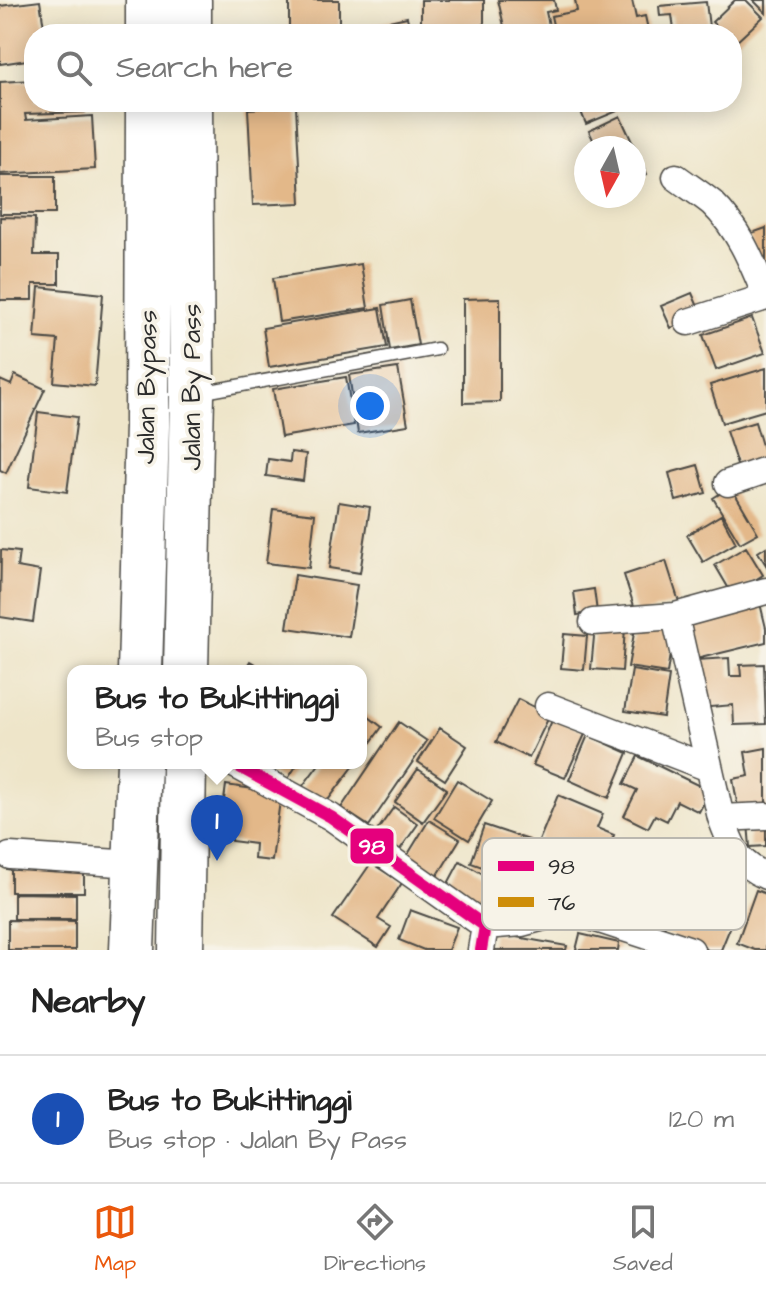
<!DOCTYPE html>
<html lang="en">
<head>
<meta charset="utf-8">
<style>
	:root { --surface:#fff; --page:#f6f6f6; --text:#222; --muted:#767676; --line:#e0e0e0; --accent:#ea580c }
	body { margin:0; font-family:"Architects Daughter",sans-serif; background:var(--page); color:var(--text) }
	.compass { position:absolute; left:574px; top:136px; width:72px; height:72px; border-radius:50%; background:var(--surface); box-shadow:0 4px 20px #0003; rotate:188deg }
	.you { position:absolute; left:370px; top:406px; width:28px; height:28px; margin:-20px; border:6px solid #fff; border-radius:50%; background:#1a73e8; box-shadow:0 0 0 12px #1a73e833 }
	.badge { display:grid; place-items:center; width:52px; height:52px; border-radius:50%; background:var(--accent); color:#fff; font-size:26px; font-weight:700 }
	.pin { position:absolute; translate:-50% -66px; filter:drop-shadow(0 2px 4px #0008) }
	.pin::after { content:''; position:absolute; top:42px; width:28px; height:24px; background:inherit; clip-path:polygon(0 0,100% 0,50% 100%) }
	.popup { position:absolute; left:67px; top:665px; width:300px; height:104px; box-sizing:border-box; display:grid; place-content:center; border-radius:16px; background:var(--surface); filter:drop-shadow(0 2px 6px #0005); font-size:26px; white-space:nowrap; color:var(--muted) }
	.popup b { font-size:30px; color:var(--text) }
	.popup::after { content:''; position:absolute; left:50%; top:100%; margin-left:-16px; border:16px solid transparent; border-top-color:var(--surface) }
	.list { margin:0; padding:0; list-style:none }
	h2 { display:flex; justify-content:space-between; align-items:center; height:104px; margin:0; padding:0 32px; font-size:34px }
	h2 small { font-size:26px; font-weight:400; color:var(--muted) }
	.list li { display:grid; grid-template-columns:52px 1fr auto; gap:24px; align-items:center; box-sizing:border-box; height:128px; padding:0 32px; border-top:2px solid var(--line) }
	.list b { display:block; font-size:30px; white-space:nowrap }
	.list p { margin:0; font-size:26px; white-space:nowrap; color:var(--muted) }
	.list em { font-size:26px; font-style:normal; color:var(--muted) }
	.icon { flex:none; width:44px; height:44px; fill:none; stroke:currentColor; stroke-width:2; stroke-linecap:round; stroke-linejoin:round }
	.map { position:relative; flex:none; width:766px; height:950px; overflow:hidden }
	.search { position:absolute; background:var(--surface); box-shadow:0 4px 20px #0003; left:24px; right:24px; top:24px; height:88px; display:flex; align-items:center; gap:20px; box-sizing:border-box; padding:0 28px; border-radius:32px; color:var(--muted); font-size:30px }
	.sheet { height:232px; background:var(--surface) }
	nav { display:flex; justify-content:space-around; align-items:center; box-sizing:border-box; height:112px; border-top:2px solid var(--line); background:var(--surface); font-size:22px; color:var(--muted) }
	nav a { display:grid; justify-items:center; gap:4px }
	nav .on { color:var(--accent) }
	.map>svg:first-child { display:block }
</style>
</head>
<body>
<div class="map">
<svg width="766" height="950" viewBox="0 0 766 950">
	<rect width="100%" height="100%" fill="#f7f3e8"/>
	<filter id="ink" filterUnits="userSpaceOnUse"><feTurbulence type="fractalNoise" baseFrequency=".0125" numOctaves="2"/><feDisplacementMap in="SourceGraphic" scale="16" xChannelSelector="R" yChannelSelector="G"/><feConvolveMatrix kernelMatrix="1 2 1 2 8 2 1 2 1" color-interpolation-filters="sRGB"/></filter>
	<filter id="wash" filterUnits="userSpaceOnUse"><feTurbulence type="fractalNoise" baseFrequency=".006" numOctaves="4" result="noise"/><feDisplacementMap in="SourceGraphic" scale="32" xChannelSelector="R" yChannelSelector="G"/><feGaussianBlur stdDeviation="1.8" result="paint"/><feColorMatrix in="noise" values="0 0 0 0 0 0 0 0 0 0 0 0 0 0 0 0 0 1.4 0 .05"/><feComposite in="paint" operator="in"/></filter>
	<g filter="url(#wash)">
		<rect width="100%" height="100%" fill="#eee5c9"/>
		<g id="blocks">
			<path fill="#e3b889" d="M289,0H339V33L289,34Z
				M421,0H484V34H421Z
				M498,0H554L556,10L546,12L551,34H489L488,30L504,26Z
				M575,0H632L636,18L645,16L649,34H555L551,16L577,11Z
				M735,0H746L763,17L734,44L732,34H724L712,22Z
				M753,0H766V13Z
				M40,1L45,34H34V59L0,64V6Z
				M706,2L709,27L674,29L672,15L660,16L659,6Z
				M407,17L411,34H354L353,29Z
				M34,80V102H84L85,112L25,114L26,120L92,116L95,169L0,174V82Z
				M577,102H625L627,107L586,124Z
				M296,106L301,203L253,205L248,109Z
				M620,116L647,174L634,180V148H597L589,131Z
				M0,176H55V214H0Z
				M0,217L35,218L34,255H59V284H33V300H0Z
				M766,228V275L749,234Z
				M361,264L368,308L279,322L273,278Z
				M39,287L103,294L95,386L54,382L58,340L35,338Z
				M692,293L702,316L671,328L661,306Z
				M500,298V402L463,403V299Z
				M410,300L418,345L390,350L383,305Z
				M380,308L387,347L269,367L263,328Z
				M752,318L765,353L716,370L703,335Z
				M398,368L408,425L358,433L349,375Z
				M766,368V410L722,423L710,385Z
				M15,375L45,389L6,473L0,470V380L11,385Z
				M346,377L354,425L281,437L273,389Z
				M38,412L77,417L67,492L29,487Z
				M755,422L766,459L738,468L726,431Z
				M291,452L306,454L303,481L266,476L268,459L290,462Z
				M698,465L706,493L676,501L669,473Z
				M731,487L758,533L740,543L713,498Z
				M339,502L370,507L360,573L329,568Z
				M273,509L315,514L309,568L266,563Z
				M721,515L736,543L703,562L687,535Z
				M746,547L763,575L732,594L715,565Z
				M766,547V565L758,552Z
				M1,550L19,552L17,567L40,571L33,622L0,617Z
				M666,561L679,602L637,615L624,575Z
				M295,575L357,585L349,637L287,628Z
				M594,589L597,612L577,615L574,592Z
				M759,599L766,628V642L692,660L682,618Z
				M636,622L674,629L667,673L628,667Z
				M595,626L625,628L622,671L591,669Z
				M564,634L587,636L584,670L561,668Z
				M729,658L730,676H741L740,665L764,664L766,724L734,725L733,705L699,708L696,660Z
				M250,661L267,671H244Z
				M632,670L669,676L663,717L625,711Z
				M518,699L550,715L529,758L496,742Z
				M361,711L382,727L361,756Z
				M553,718L586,732L565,778L533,765Z
				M399,722L427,741L369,826L341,808Z
				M440,728L467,746L445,780L418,762Z
				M588,735L628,753L609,798L569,780Z
				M766,748V808L739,814L733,779L749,776L745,752Z
				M638,756L710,791L699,812L677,801L667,821L655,815L648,828L624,816L637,790L624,784Z
				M255,763H298L286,782Z
				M320,763H356L325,804L302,787Z
				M418,769L447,789L423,822L395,802Z
				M457,780L492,801L469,840L434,818Z
				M226,785L281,793L272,861L254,859L255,844L231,841L233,824L221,823Z
				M558,795L603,814L597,828L614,835L586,902L524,877Z
				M394,807L418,824L396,855L372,838Z
				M429,820L460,839L433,883L402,864Z
				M766,821V846L750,847L748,823Z
				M484,825L529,840L516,879L471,863Z
				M639,840L681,858L650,931L608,913Z
				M460,861L499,883L483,911L444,891Z
				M371,863L402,883L378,919L391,927L378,947L333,918Z
				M11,870H84V892H11Z
				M756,890L766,894V950H755L737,943Z
				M14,893L76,894V919H14Z
				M677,895L734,918L721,950H708L662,932Z
				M410,910L457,927L448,950H424L399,940Z
				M8,920L75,921V950H8Z
				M493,933L567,946L566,950H490Z
				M580,934L619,943L618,950H576Z"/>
		</g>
	</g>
	<g filter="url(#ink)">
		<use href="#blocks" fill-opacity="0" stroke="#484743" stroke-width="2"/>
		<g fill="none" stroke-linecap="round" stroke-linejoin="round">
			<g stroke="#484743" stroke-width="15">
				<path id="lane" d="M199,393L437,349"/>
			</g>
			<g stroke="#484743" stroke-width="29">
				<path id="street" d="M676,177C688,186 701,194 712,203C739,229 752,262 766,296
					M688,322L766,297
					M728,483L766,470
					M766,591L675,616L721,818L766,816
					M593,622L675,616
					M548,706L709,768
					M232,763L331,817L485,926L481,950
					M721,818C733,848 735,862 766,876
					M10,856L134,864
					M485,926L522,923L559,913H578L691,950"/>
			</g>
			<g stroke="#484743" stroke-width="47">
				<path id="highway" d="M189,0V34
					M148,34V0
					M140,671L147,426L148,102
					M186,671L192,395L190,102
					M132,950L139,763
					M181,950L184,763"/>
			</g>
			<use href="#lane" stroke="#fff" stroke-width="12"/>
			<use href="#street" stroke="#fff" stroke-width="26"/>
			<use href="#highway" stroke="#fff" stroke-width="44"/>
			<g stroke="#f7f3e8" stroke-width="18">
				<path id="bus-1" d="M232,763L331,817L485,926L481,950"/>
			</g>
			<use href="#bus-1" stroke="#e5007d" stroke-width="12"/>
		</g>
	</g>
	<g text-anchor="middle" stroke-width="7" stroke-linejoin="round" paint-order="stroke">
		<g font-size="26" fill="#2b2b2b" stroke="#f7f3e8">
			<text transform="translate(146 387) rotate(-89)" y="9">Jalan Bypass</text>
			<text transform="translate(191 387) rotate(-90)" y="9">Jalan By Pass</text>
		</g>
	</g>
	<rect x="482" y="838" width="264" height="92" rx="12" fill="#f7f3e8" stroke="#bab7af" stroke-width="2"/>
	<rect x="498" y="861" width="36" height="10" fill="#e5007d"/>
	<rect x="498" y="897" width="36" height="10" fill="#ce8d09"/>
	<g font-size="22" fill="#2b2b2b">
		<text x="548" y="874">98</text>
		<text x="548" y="910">76</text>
	</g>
	<rect stroke="#f7f3e8" stroke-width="3" x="349" y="827" width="46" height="38" rx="8" fill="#e5007d"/>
	<g font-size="22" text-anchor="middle" font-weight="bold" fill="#fff">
		<text x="372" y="854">98</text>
	</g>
</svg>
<svg class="compass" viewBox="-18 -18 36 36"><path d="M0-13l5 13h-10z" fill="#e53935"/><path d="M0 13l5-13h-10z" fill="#767676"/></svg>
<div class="you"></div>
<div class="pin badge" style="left:217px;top:861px;background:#1a4fb4">1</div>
<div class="popup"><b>Bus to Bukittinggi</b>Bus stop</div>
<div class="search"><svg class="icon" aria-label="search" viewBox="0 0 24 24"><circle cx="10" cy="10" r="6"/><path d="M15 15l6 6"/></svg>Search here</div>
</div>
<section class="sheet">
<h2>Nearby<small></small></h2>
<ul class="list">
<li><span class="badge" style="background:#1a4fb4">1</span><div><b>Bus to Bukittinggi</b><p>Bus stop · Jalan By Pass</p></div><em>120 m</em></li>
</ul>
</section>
<nav>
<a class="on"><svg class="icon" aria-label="map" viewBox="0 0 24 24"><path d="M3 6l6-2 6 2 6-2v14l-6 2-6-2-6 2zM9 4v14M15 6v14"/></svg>Map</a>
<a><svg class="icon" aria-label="directions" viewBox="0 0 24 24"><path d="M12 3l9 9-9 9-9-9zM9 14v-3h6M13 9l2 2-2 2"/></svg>Directions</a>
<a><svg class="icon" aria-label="saved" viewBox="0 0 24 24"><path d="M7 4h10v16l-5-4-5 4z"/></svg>Saved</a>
</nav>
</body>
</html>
